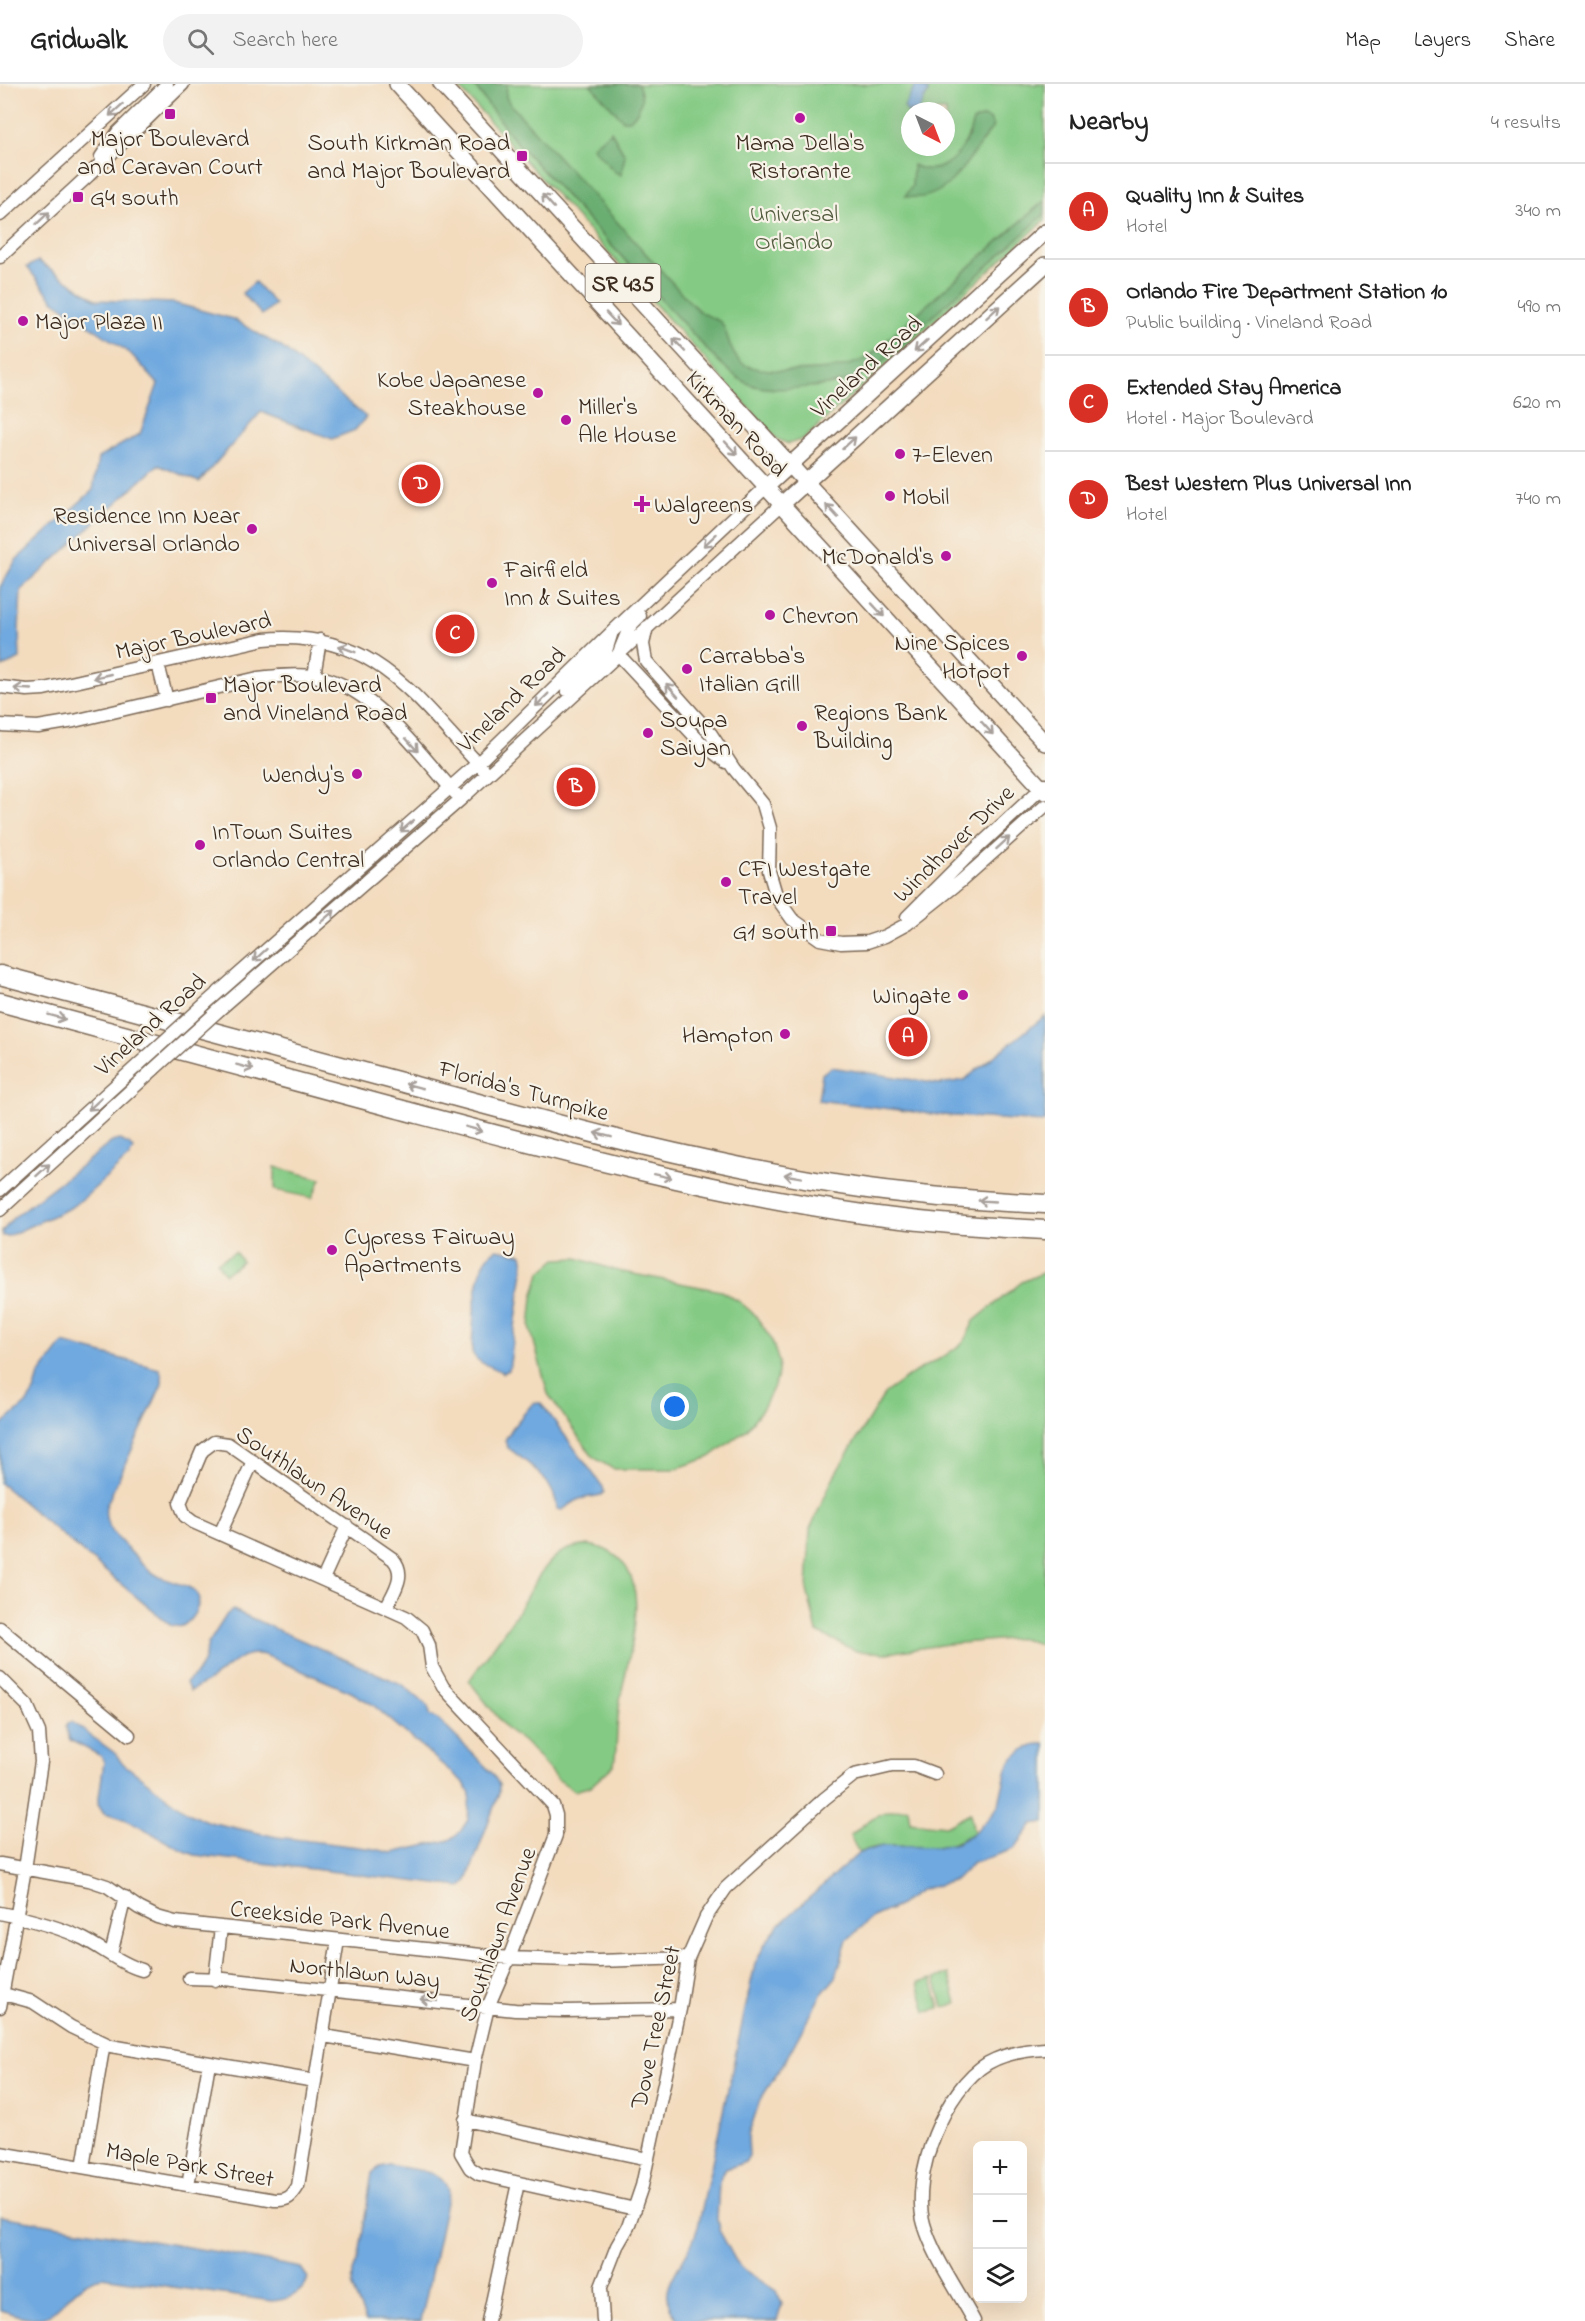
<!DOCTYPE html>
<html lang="en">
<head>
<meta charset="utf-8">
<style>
	:root { --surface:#fff; --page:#f2f2f2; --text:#222; --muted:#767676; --line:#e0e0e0; --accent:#d93025 }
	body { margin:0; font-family:"Indie Flower",sans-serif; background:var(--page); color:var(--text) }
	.controls { position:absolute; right:18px; bottom:18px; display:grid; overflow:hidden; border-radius:9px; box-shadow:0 6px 24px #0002 }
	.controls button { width:54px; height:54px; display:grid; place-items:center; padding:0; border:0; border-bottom:2px solid var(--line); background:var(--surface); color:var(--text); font:30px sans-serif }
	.compass { position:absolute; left:901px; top:18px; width:54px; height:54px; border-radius:50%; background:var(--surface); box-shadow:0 6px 24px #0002; rotate:138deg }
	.you { position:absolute; left:675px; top:1323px; width:21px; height:21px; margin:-15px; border:4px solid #fff; border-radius:50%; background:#1a73e8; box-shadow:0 0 0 9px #1a73e833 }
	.badge { display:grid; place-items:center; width:39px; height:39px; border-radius:50%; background:var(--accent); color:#fff; font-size:20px; font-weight:700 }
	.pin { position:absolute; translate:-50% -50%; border:3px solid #fff; box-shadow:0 2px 6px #0006 }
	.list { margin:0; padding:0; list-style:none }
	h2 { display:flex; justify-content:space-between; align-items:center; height:78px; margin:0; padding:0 24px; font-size:26px }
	h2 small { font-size:20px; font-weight:400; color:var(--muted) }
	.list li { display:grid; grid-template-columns:39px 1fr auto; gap:18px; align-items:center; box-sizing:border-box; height:96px; padding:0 24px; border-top:2px solid var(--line) }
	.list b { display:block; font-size:22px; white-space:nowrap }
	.list p { margin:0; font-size:20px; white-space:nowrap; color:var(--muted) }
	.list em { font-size:20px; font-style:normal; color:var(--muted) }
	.icon { flex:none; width:33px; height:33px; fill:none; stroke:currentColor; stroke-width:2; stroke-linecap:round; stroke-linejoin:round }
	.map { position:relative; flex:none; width:1045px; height:2237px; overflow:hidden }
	header { display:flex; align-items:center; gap:36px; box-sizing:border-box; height:84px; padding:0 30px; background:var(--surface); border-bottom:2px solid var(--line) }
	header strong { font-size:28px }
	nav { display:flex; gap:33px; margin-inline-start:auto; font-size:21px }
	.search { width:420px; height:54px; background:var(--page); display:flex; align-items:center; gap:15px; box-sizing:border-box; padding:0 21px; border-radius:33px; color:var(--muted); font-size:22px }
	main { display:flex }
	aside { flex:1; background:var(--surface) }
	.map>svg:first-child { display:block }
</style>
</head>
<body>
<header>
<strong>Gridwalk</strong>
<div class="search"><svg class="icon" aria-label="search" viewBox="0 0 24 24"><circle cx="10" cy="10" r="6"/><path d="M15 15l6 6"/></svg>Search here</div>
<nav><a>Map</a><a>Layers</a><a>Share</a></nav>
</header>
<main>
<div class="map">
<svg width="1045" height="2237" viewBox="0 0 1045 2237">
	<rect width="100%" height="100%" fill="#f7f3e8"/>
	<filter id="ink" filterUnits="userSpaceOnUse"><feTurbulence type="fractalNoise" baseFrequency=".0167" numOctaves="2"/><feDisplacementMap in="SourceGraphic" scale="12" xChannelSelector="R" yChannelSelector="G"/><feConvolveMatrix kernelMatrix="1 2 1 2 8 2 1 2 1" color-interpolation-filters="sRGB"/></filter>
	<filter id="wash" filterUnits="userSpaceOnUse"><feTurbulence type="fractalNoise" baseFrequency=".008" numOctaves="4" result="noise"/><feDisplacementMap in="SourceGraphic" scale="24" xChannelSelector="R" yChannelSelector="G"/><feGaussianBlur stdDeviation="1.35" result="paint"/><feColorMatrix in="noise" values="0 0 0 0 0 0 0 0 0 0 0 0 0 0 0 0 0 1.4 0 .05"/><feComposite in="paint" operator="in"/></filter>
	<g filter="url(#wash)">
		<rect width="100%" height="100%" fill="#f3dbbe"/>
		<path fill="#84ca84" stroke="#607a51" stroke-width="1.5" fill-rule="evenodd" d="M456,0H473L511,52L713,272L739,295L476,0H1045V136L804,355L788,360L777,355ZM910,27H946V63H910Z
			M275,1083L321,1095L312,1114L275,1106Z
			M235,1168L242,1177L225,1190L217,1178Z
			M577,1174L618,1187L721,1207L740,1218L755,1231L771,1254L779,1278L777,1296L763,1324L746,1346L710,1373L675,1385H613L593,1373L548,1310L530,1243L533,1213L540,1189L556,1175Z
			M1045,1188V1562L1022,1554L948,1560L887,1569L856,1567L817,1548L807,1506L810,1445L834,1392L885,1309L915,1288L943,1273L964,1258L974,1237L1022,1198Z
			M589,1461C662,1473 630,1564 621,1611C616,1634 618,1658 614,1681L591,1702L575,1707L556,1694L528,1661L507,1645L469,1597C484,1575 500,1554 515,1532C527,1513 542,1480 562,1468C570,1464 579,1462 589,1461Z
			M908,1724L910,1738L946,1742L970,1729L974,1749C961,1756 949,1763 934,1763C909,1765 883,1757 859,1769L850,1752C870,1734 880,1726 908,1724Z
			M949,1890L957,1920L943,1923L935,1894Z
			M932,1895L940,1925L926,1928L918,1899Z"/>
		<path fill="#6bae72" stroke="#536c48" stroke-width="1.5" d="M473,0H507L506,13L510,20L687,215L700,228L721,238C729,251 729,269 742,279C757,290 817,287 835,284C846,283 857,278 867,274L1045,116V130L889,272C881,278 872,287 863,291C842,302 770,310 749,300C735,294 724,282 713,272L511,52Z
			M590,0H638C645,15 641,25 630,36H623Z
			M983,33L990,35L993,43C970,70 948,123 905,112L912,102L913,81C944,97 967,64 973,37Z
			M611,47L625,71L621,91L615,88L592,63Z"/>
		<path fill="#70a9df" stroke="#566a7e" stroke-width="1.5" d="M918,1L928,6V9L918,27H910L909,30L904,23L915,2Z
			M38,177L97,216L174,219L233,235L283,264L366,333L355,346L332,355L261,328L199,398L158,381L21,506L19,546L20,575L2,583L0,503L16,476L93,406L98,374L140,350L158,300L131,270L54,217L27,183Z
			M255,198L275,220L262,231L242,209Z
			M1045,932V1036L1043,1038L940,1031L818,1016L822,990L831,983L940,1000L964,996Z
			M119,1056L129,1060L133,1065L129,1073L85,1113L70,1124L8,1152H3L2,1148L13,1134L112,1058Z
			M497,1165L522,1170L524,1180L509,1286L503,1289C493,1281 478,1282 472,1268C473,1244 473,1175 497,1165Z
			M63,1259L159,1285L162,1291V1300L106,1422C105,1429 105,1434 108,1440C114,1452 148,1488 160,1493C170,1498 190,1500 197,1510C203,1519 192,1536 184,1541C179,1544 175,1542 170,1541L0,1399V1342L26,1320L34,1308L39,1291Z
			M533,1319H541L603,1403L604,1408L601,1411L579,1415L562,1426L557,1425C556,1397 528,1379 507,1363L505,1356L513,1343Z
			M233,1526L403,1601L429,1623L430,1631L439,1636L493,1690L499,1701V1709L466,1799L461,1803L195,1771C161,1760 143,1737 104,1729L98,1720L104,1678L101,1672L70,1656L66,1643L68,1639L72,1638L116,1670L121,1678L190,1730L209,1738L277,1753L375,1765L392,1769L450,1756L460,1748L468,1736L470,1709L464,1699L372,1620L351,1608L265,1571C241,1566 234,1580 215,1592C208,1598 199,1602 190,1607L186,1599L196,1590L203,1579L208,1560L227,1530Z
			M1039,1660H1045V1738L1033,1740L1014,1765L973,1779L956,1796L920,1806L900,1821L873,1833L847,1856L836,1893L821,1911L785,1977L760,2016L748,2052L749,2073L745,2078L726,2085L722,2090L719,2099L717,2135L719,2146L736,2177L743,2185L776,2207L782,2220L777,2237H679C654,2210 676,2190 689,2165C693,2158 695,2151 698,2143L755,1880L765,1860L779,1841L859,1769L882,1762L936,1763L957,1759L974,1749L987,1736L999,1720L1007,1684L1013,1674L1025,1665Z
			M389,2081C409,2086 446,2084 448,2109L421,2237H366L352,2204L353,2188L359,2172L372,2089L380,2083Z
			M0,2132L224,2169L301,2184L308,2194C303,2210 287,2216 272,2217L102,2193C72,2198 60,2232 38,2234C26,2235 12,2229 0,2226Z"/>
	</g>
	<g filter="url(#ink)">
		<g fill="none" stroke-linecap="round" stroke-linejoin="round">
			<g stroke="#7b6856" stroke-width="15">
				<path id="minor" d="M101,73L118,48L167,0
					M0,131L144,0
					M0,173L89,91L183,0
					M647,543L643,560L646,577L711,650L734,685L763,720L770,744L769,787L777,814L792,835L820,855L841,859L867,858L885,852L907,840L961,797L1045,722
					M620,566L630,542L640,532
					M618,570L701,659L726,678
					M158,580L167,616
					M314,592L320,556
					M0,603L27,606L44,605L264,555C376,545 415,614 483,685
					M567,606L605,570L611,551
					M0,641L38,643L74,637L258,594C276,592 294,590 313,592C372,599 418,669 456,710
					M907,833L966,774L1045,701
					M204,921L478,679L613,547L766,403
					M220,925L461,715L782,420
					M0,1106L138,981
					M0,1126L154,985
					M220,1450L253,1377
					M323,1495L347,1442
					M386,1524C394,1507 407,1491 393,1475L228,1360L214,1358L202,1367L180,1419L185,1432L193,1438L386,1524L406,1533L422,1546L429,1561L432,1583L443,1603L553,1721L556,1731V1751L509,1874L488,1923L475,1977L461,2069L470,2084L479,2090L635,2125
					M0,1544L129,1651
					M0,1594L27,1621L39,1648L41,1678L25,1785L0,1923
					M0,1780L89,1796L107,1802L139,1824L157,1833L175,1838L509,1874L598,1877L688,1874
					M0,1829C29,1835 58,1842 84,1855C103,1865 121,1880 142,1886
					M111,1870L125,1813
					M189,1894L224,1895L515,1926L566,1927L680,1925
					M215,1896L221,1843
					M0,1909L33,1918L71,1943L111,1962L315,1997
					M324,1952L475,1977
					M465,2036L648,2075
					M0,2069L275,2116C288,2117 292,2112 298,2102L338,1856
					M83,2083L104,1959
					M188,2101L209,1979
					M488,2237L518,2099
					M603,2237L601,2203L617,2162L628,2143L642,2102L680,1925L688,1874L706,1833L726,1804L824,1715L854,1691L892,1682H914L935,1690
					M974,2237C958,2207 933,2172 924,2140C910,2092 945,2004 988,1979C1006,1969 1025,1966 1045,1965"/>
			</g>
			<g stroke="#7b6856" stroke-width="18">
				<path id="major" d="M397,0L1045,708
					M441,0L1045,659
					M766,403L1045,148
					M782,420L1045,181"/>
			</g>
			<g stroke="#7b6856" stroke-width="21">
				<path id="highway" d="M0,891C134,927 267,962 401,998C555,1040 710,1083 868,1105C927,1113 986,1117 1045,1120
					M0,918C132,953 264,988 395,1024C550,1065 704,1107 863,1130C923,1139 984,1143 1045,1146"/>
			</g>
			<use href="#minor" stroke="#fff" stroke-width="12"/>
			<use href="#major" stroke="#fff" stroke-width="15"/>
			<use href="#highway" stroke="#fff" stroke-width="18"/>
			<g stroke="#7b6856" stroke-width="15" stroke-linecap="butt">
				<path id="minor-bridge" d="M138,981L204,921
					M154,985L220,925"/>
			</g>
			<use href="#minor-bridge" stroke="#fff" stroke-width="12"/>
		</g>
		<defs><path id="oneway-shaft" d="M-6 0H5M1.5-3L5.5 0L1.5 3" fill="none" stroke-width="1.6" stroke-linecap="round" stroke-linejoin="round" transform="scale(1.5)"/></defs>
		<g stroke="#a79f9a">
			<use href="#oneway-shaft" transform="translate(116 26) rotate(138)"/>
			<use href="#oneway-shaft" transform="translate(548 117) rotate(-132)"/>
			<use href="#oneway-shaft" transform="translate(43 134) rotate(-43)"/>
			<use href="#oneway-shaft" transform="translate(993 228) rotate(-42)"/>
			<use href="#oneway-shaft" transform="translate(612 235) rotate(47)"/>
			<use href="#oneway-shaft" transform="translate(679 261) rotate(-132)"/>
			<use href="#oneway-shaft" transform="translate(921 262) rotate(138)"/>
			<use href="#oneway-shaft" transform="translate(849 359) rotate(-42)"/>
			<use href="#oneway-shaft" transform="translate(731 364) rotate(47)"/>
			<use href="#oneway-shaft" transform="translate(832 427) rotate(-133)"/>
			<use href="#oneway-shaft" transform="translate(710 456) rotate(137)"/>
			<use href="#oneway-shaft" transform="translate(878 526) rotate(47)"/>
			<use href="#oneway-shaft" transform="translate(347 565) rotate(-159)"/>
			<use href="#oneway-shaft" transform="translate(102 592) rotate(167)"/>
			<use href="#oneway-shaft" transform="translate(23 605) rotate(-177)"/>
			<use href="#oneway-shaft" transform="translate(672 606) rotate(-132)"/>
			<use href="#oneway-shaft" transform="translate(542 616) rotate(135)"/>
			<use href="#oneway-shaft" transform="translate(987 644) rotate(48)"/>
			<use href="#oneway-shaft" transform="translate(412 661) rotate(48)"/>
			<use href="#oneway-shaft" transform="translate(407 742) rotate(139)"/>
			<use href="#oneway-shaft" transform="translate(1003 759) rotate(-42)"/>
			<use href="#oneway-shaft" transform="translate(328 832) rotate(-41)"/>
			<use href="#oneway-shaft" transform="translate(260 871) rotate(138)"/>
			<use href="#oneway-shaft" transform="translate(57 933) rotate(15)"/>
			<use href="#oneway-shaft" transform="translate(245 983) rotate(15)"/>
			<use href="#oneway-shaft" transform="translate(414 1002) rotate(-165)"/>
			<use href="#oneway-shaft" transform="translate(95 1020) rotate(138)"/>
			<use href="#oneway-shaft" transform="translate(474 1045) rotate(15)"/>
			<use href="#oneway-shaft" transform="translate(603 1051) rotate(-166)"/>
			<use href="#oneway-shaft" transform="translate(43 1086) rotate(-42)"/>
			<use href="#oneway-shaft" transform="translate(663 1092) rotate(12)"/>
			<use href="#oneway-shaft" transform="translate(793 1092) rotate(-170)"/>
			<use href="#oneway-shaft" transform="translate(987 1117) rotate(-177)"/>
			<use href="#oneway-shaft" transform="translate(429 1916) rotate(-174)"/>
		</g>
	</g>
	<g fill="#b5179e" stroke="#f7f3e8" stroke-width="2">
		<rect x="164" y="24" width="12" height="12" rx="3"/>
		<circle cx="800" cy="34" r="6"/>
		<rect x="516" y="66" width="12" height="12" rx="3"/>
		<rect x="72" y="107" width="12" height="12" rx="3"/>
		<circle cx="23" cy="237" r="6"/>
		<circle cx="538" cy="309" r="6"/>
		<circle cx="566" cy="336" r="6"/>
		<circle cx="900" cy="370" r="6"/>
		<circle cx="890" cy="412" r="6"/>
		<path d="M639 411h6v6h6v6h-6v6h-6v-6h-6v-6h6z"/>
		<circle cx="252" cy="445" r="6"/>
		<circle cx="946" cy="472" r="6"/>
		<circle cx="492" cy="499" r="6"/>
		<circle cx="770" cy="531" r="6"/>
		<circle cx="1022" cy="572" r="6"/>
		<circle cx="687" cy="585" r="6"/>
		<rect x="205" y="608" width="12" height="12" rx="3"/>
		<circle cx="802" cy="642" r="6"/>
		<circle cx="648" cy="649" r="6"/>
		<circle cx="357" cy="690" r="6"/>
		<circle cx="200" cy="761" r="6"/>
		<circle cx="726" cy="798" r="6"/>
		<rect x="825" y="841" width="12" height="12" rx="3"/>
		<circle cx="963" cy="911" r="6"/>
		<circle cx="785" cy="950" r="6"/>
		<circle cx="332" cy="1166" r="6"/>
	</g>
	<g text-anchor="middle" stroke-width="4.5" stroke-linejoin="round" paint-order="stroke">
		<rect fill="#f7f3e8" stroke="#73665b" stroke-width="1.5" x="585.5" y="180" width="75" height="38" rx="4.5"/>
		<g font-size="22" font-weight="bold" fill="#3b2a1e">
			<text x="623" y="207">SR 435</text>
		</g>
		<g font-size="24" fill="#3b2a1e" stroke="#f7f3e8" text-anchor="start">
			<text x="170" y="62" text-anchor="middle">Major Boulevard<tspan x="170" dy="28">and Caravan Court</tspan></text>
			<text x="510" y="66" text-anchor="end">South Kirkman Road<tspan x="510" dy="28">and Major Boulevard</tspan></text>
			<text x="800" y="66" text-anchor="middle">Mama Della's<tspan x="800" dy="28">Ristorante</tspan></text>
			<text x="90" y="121">G4 south</text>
			<text x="35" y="245">Major Plaza II</text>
			<text x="526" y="303" text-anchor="end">Kobe Japanese<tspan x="526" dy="28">Steakhouse</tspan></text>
			<text x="578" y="330">Miller's<tspan x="578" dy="28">Ale House</tspan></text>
			<text x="912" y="378">7-Eleven</text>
			<text x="902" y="420">Mobil</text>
			<text x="654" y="428">Walgreens</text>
			<text x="240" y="439" text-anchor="end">Residence Inn Near<tspan x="240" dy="28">Universal Orlando</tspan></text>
			<text x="934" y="480" text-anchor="end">McDonald's</text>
			<text x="504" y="493">Fairfield<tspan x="504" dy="28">Inn &amp; Suites</tspan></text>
			<text x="782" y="539">Chevron</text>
			<text x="1010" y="566" text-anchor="end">Nine Spices<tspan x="1010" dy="28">Hotpot</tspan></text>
			<text x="699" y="579">Carrabba's<tspan x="699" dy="28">Italian Grill</tspan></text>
			<text x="223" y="608">Major Boulevard<tspan x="223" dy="28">and Vineland Road</tspan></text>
			<text x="814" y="636">Regions Bank<tspan x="814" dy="28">Building</tspan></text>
			<text x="660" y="643">Soupa<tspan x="660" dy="28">Saiyan</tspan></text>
			<text x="345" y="698" text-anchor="end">Wendy's</text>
			<text x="212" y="755">InTown Suites<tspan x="212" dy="28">Orlando Central</tspan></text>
			<text x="738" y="792">CFI Westgate<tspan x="738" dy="28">Travel</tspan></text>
			<text x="819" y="855" text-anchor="end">G1 south</text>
			<text x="951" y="919" text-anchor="end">Wingate</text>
			<text x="773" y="958" text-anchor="end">Hampton</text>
			<text x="344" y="1160">Cypress Fairway<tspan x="344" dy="28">Apartments</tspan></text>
		</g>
		<g font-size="24" fill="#515a3d" stroke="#f7f3e8">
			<text x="794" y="137">Universal<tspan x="794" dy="28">Orlando</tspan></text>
		</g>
		<g font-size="24" fill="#3b2a1e" stroke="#f7f3e8">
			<text transform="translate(866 282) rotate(-42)" y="8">Vineland Road</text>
			<text transform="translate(737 339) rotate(47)" y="8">Kirkman Road</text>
			<text transform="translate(193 551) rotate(-12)" y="8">Major Boulevard</text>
			<text transform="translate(511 615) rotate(-44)" y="8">Vineland Road</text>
			<text transform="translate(953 759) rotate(-44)" y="8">Windhover Drive</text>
			<text transform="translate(150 940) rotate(-42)" y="8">Vineland Road</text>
			<text transform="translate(524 1006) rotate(15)" y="8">Florida's Turnpike</text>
			<text transform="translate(315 1398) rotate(34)" y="8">Southlawn Avenue</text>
			<text transform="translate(340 1835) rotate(6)" y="8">Creekside Park Avenue</text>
			<text transform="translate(497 1850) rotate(-70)" y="8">Southlawn Avenue</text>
			<text transform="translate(365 1888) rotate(6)" y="8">Northlawn Way</text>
			<text transform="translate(655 1943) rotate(-78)" y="8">Dove Tree Street</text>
			<text transform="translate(190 2080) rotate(10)" y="8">Maple Park Street</text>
		</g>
	</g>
</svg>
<div class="controls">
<button>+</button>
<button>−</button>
<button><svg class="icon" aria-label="layers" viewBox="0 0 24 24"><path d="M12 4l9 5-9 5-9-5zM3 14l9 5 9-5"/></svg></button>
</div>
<svg class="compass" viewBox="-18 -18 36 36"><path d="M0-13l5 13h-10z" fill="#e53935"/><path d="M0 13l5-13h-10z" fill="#767676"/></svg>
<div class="you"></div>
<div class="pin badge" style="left:908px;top:953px">A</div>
<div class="pin badge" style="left:576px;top:703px">B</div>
<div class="pin badge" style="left:455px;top:550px">C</div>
<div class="pin badge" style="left:421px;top:400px">D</div>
</div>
<aside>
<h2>Nearby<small>4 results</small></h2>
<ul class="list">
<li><span class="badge">A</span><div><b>Quality Inn &amp; Suites</b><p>Hotel</p></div><em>340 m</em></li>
<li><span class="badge">B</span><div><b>Orlando Fire Department Station 10</b><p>Public building · Vineland Road</p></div><em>490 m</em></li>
<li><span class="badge">C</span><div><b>Extended Stay America</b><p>Hotel · Major Boulevard</p></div><em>620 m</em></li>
<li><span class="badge">D</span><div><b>Best Western Plus Universal Inn</b><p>Hotel</p></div><em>740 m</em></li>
</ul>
</aside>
</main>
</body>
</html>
